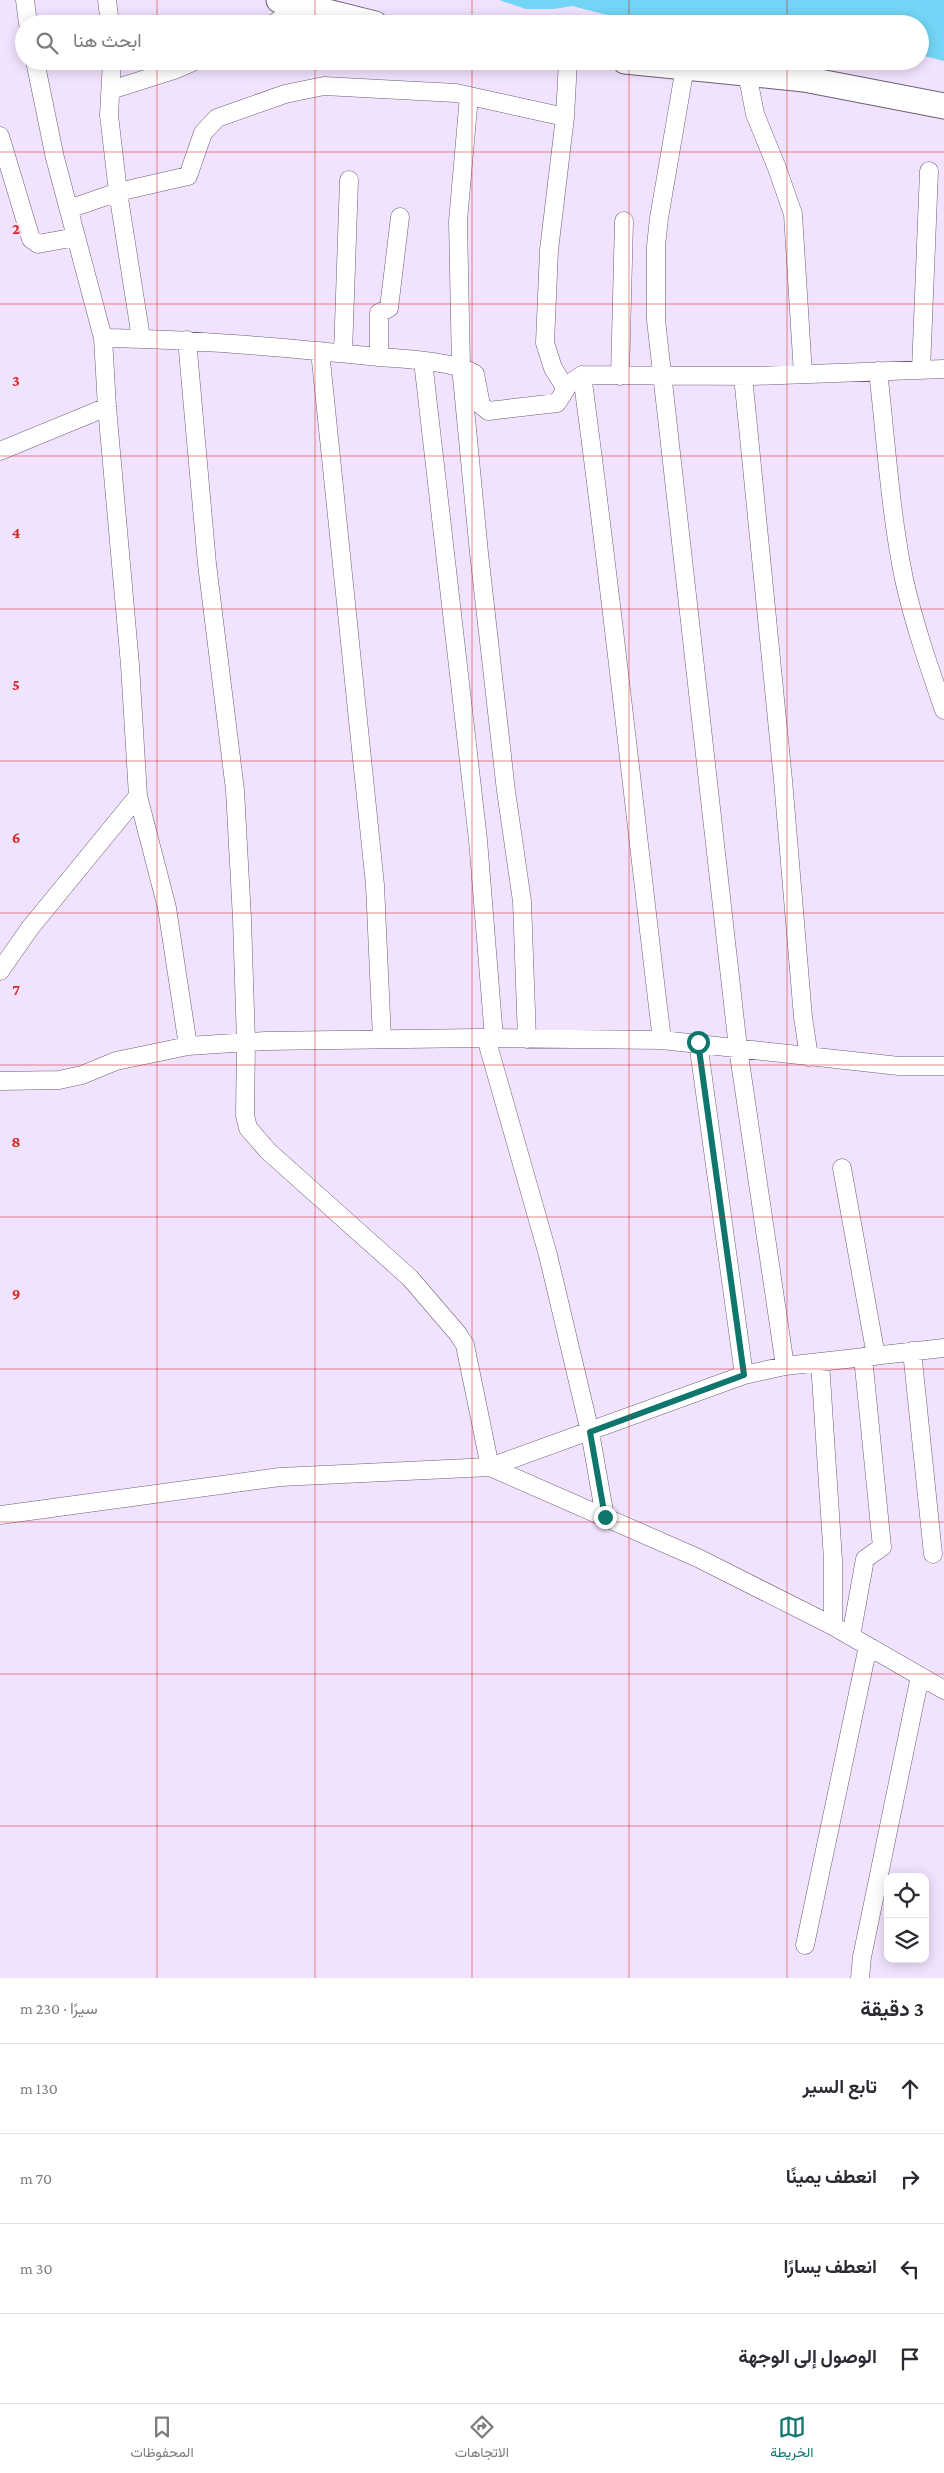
<!DOCTYPE html>
<html lang="ar">
<head>
<meta charset="utf-8">
<style>
	:root { --surface:#fff; --page:#f7f7f7; --text:#2b2b33; --muted:#7c7c81; --line:#e1e1e2; --accent:#0f766e }
	body { margin:0; font-family:"Crimson Pro",Vazirmatn,serif; background:var(--page); color:var(--text); direction:rtl }
	.controls { position:absolute; right:15px; bottom:15px; display:grid; overflow:hidden; border-radius:10px; box-shadow:0 2px 12px #0003 }
	.controls button { width:45px; height:45px; display:grid; place-items:center; padding:0; border:0; border-bottom:1px solid var(--line); background:var(--surface); color:var(--text); font:25px sans-serif }
	.stop { position:absolute; width:15px; height:15px; margin:-11px; border:4px solid #0f766e; border-radius:50%; background:#fff }
	.stop.end { background:#0f766e; border-color:#fff; box-shadow:0 1px 5px #0008 }
	.list { margin:0; padding:0; list-style:none }
	h2 { display:flex; justify-content:space-between; align-items:center; height:65px; margin:0; padding:0 20px; font-size:21px }
	h2 small { font-size:16px; font-weight:400; color:var(--muted) }
	.list li { display:grid; grid-template-columns:32px 1fr auto; gap:15px; align-items:center; box-sizing:border-box; height:90px; padding:0 20px; border-top:1px solid var(--line) }
	.list b { display:block; font-size:19px; white-space:nowrap }
	.list em { font-size:16px; font-style:normal; color:var(--muted) }
	.icon { flex:none; width:28px; height:28px; fill:none; stroke:currentColor; stroke-width:2; stroke-linecap:round; stroke-linejoin:round }
	.map { position:relative; flex:none; width:944px; height:1978px; overflow:hidden; direction:ltr }
	.search { position:absolute; background:var(--surface); box-shadow:0 2px 12px #0003; left:15px; right:15px; top:15px; height:55px; display:flex; align-items:center; gap:12px; box-sizing:border-box; padding:0 18px; border-radius:28px; color:var(--muted); font-size:19px }
	.sheet { height:425px; background:var(--surface) }
	nav { display:flex; justify-content:space-around; align-items:center; box-sizing:border-box; height:70px; border-top:1px solid var(--line); background:var(--surface); font-size:14px; color:var(--muted) }
	nav a { display:grid; justify-items:center; gap:2px }
	nav .on { color:var(--accent) }
	.map>svg:first-child { display:block }
</style>
</head>
<body>
<div class="map">
<svg width="944" height="1978" viewBox="0 0 944 1978">
	<rect width="100%" height="100%" fill="#f1e2fd"/>
	<path fill="#73d6f6" d="M499,0H944V61L920,55V24H676L631,21L572,6L554,9H526Z"/>
	<g fill="none" stroke-linecap="round" stroke-linejoin="round">
		<g stroke="#6c5f76" stroke-width="19">
			<path id="street" d="M25,0L28,24
				M107,0L110,24
				M273,24L302,5
				M112,61L109,115L118,192L141,338
				M685,67L659,218L656,246V320L738,1048L785,1366
				M747,73L755,114L777,168L793,214L803,374
				M111,90L174,70L195,61
				M469,96L458,221L461,367L479,553L506,791L522,901L527,1039
				M0,136L31,239L38,244L76,237
				M69,209L118,192L188,176L203,133L217,118L285,94L324,86L456,93L565,117
				M103,338C195,339 287,348 379,357C403,359 455,361 475,374L481,405L488,411L557,403L569,384L582,375L753,376L944,369
				M187,340L207,564L235,790L242,919L246,1042L245,1115L248,1128L268,1151L410,1278L458,1334L465,1345L490,1467L698,1558L833,1626L944,1690
				M320,351L375,885L382,1039
				M343,353L349,180
				M379,357V313L389,308L400,217
				M423,361L478,840L494,1038
				M921,370L929,171
				M878,371C886,440 890,511 904,579C914,624 929,667 944,710
				M582,375C612,596 635,818 662,1040
				M620,376L624,221
				M743,376L783,780L803,1017L809,1057
				M566,389L553,368L545,343L549,250L565,117L568,61
				M0,451L107,407
				M138,796L167,908L188,1046
				M0,971L30,928L138,796L130,665L107,407L103,338L55,158L35,61
				M486,1038L548,1255L590,1432L605,1517
				M698,1042L744,1375
				M0,1081L59,1080L82,1075L116,1061L188,1046L265,1041L477,1038L662,1040L899,1066H944
				M842,1168L876,1356
				M912,1351L933,1554
				M820,1362L833,1560V1626
				M0,1515L280,1477L490,1467L744,1375L785,1366L944,1348
				M851,1636L865,1559L882,1547L863,1357
				M805,1945L868,1646
				M860,1978L862,1957L920,1676"/>
		</g>
		<g stroke="#6c5f76" stroke-width="27">
			<path id="secondary" d="M279,0L375,24
				M625,61L804,79L944,106"/>
		</g>
		<use href="#street" stroke="#fff" stroke-width="18"/>
		<use href="#secondary" stroke="#fff" stroke-width="25"/>
	</g>
	<g fill="none" stroke-linecap="round" stroke-linejoin="round">
		<path stroke="#0f766e" stroke-width="6" d="M605,1517L590,1432L744,1375L698,1042"/>
	</g>
	<path fill="none" stroke="#d62828" stroke-width="1" stroke-opacity="0.55" d="M157,0V24M315,0V24M472,0V24M629,0V24M787,0V24M157,61V1978M315,61V1978M472,61V1978M629,61V1978M787,61V1978M0,152H944M0,304H944M0,456H944M0,609H944M0,761H944M0,913H944M0,1065H944M0,1217H944M0,1369H944M0,1522H944M0,1674H944M0,1826H944"/>
	<g font-size="16" text-anchor="middle" font-weight="bold" fill="#d62828" stroke="#f1e2fd" stroke-width="4.5" stroke-linejoin="round" paint-order="stroke">
		<text x="16" y="234">2</text>
		<text x="16" y="386">3</text>
		<text x="16" y="538">4</text>
		<text x="16" y="690">5</text>
		<text x="16" y="843">6</text>
		<text x="16" y="995">7</text>
		<text x="16" y="1147">8</text>
		<text x="16" y="1299">9</text>
	</g>
</svg>
<div class="controls">
<button><svg class="icon" aria-label="locate" viewBox="0 0 24 24"><circle cx="12" cy="12" r="6"/><path d="M12 2v4M12 18v4M2 12h4M18 12h4"/></svg></button>
<button><svg class="icon" aria-label="layers" viewBox="0 0 24 24"><path d="M12 4l9 5-9 5-9-5zM3 14l9 5 9-5"/></svg></button>
</div>
<div class="stop" style="left:698px;top:1042px"></div>
<div class="stop end" style="left:605px;top:1517px"></div>
<div class="search"><svg class="icon" aria-label="search" viewBox="0 0 24 24"><circle cx="10" cy="10" r="6"/><path d="M15 15l6 6"/></svg>ابحث هنا</div>
</div>
<section class="sheet">
<h2>3 دقيقة<small>سيرًا · 230 m</small></h2>
<ul class="list">
<li><svg class="icon" aria-label="ahead" viewBox="0 0 24 24"><path d="M12 20V5M6 11l6-6 6 6"/></svg><div><b>تابع السير</b></div><em>130 m</em></li>
<li><svg class="icon" aria-label="right" viewBox="0 0 24 24"><path d="M7 20v-9h11M14 6l5 5-5 5"/></svg><div><b>انعطف يمينًا</b></div><em>70 m</em></li>
<li><svg class="icon" aria-label="left" viewBox="0 0 24 24"><path d="M17 20v-9H6M10 6l-5 5 5 5"/></svg><div><b>انعطف يسارًا</b></div><em>30 m</em></li>
<li><svg class="icon" aria-label="arrive" viewBox="0 0 24 24"><path d="M6 21V4h12l-3 4 3 4H6"/></svg><div><b>الوصول إلى الوجهة</b></div></li>
</ul>
</section>
<nav>
<a class="on"><svg class="icon" aria-label="map" viewBox="0 0 24 24"><path d="M3 6l6-2 6 2 6-2v14l-6 2-6-2-6 2zM9 4v14M15 6v14"/></svg>الخريطة</a>
<a><svg class="icon" aria-label="directions" viewBox="0 0 24 24"><path d="M12 3l9 9-9 9-9-9zM9 14v-3h6M13 9l2 2-2 2"/></svg>الاتجاهات</a>
<a><svg class="icon" aria-label="saved" viewBox="0 0 24 24"><path d="M7 4h10v16l-5-4-5 4z"/></svg>المحفوظات</a>
</nav>
</body>
</html>
